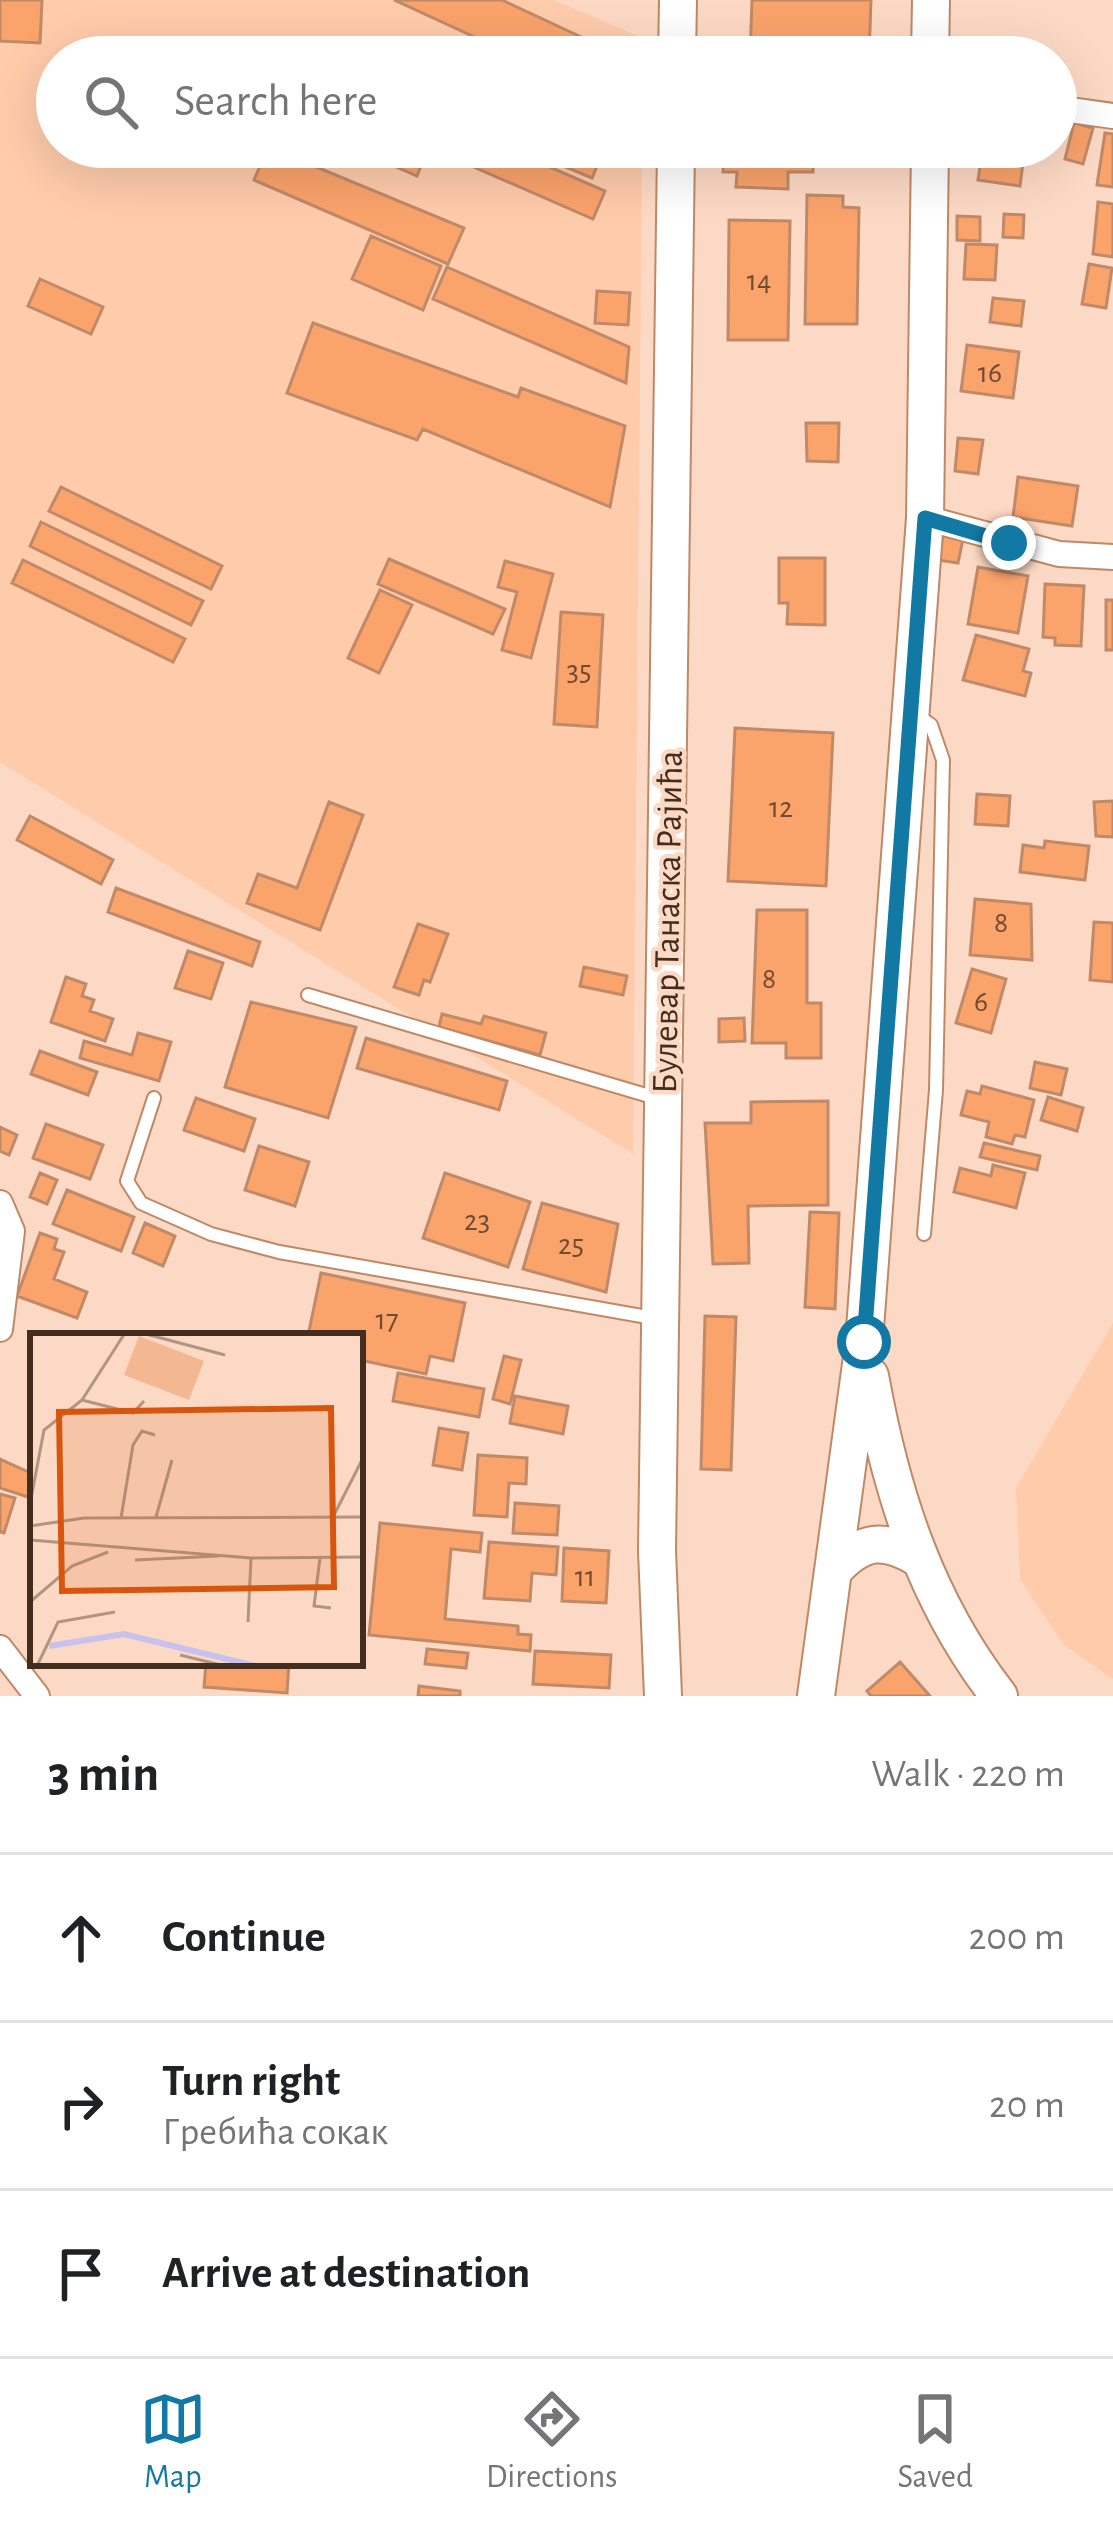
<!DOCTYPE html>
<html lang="en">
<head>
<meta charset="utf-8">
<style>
	:root { --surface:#fff; --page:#f6f6f6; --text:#202124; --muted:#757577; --line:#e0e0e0; --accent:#1279a4 }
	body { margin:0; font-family:"Alegreya Sans",sans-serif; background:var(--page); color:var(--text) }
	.stop { position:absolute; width:36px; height:36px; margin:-27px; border:9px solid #1279a4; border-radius:50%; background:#fff }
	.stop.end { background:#1279a4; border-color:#fff; box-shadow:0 3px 12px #0008 }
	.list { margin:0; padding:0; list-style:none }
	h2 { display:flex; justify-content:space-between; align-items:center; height:156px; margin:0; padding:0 48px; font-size:51px }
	h2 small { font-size:39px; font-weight:400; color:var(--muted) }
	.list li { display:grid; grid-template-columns:78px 1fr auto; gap:36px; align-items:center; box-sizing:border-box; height:168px; padding:0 48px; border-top:3px solid var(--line) }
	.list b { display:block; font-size:45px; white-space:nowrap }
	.list p { margin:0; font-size:39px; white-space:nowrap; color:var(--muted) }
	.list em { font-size:39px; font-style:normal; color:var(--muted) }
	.icon { flex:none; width:66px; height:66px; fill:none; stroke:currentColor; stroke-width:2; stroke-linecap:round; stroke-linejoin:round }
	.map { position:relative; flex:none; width:1113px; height:1696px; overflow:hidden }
	.search { position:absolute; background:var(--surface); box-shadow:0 12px 48px #0002; left:36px; right:36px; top:36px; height:132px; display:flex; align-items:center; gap:30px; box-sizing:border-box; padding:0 42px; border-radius:66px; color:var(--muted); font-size:45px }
	.sheet { height:660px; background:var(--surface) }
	nav { display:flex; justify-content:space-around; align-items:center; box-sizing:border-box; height:168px; border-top:3px solid var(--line); background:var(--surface); font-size:33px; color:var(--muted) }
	nav a { display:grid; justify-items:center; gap:6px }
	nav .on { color:var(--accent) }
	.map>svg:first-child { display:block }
</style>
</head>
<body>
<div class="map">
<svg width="1113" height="1696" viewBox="0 0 1113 1696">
	<rect width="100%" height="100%" fill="#fcd9c4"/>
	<path fill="#fecbab" d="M0,0H554L643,38V57H57V147H642L633,1154L0,762Z
		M1113,1323V1679L1064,1645L1020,1579L1016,1488Z"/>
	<path fill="#faa36b" stroke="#c08a69" stroke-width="3" d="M0,0H42L40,43L0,41Z
		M394,0H502L622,56L518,57Z
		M752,0H871L869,57H750Z
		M345,42L380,57H338Z
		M1074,123L1093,128L1083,164L1065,159Z
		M1105,133L1113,134V187L1097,185Z
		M268,147L464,228L448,264L254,180Z
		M351,147H413L426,153L417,176Z
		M428,147H504L605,191L593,219Z
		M518,147H592L603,152L592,178Z
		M724,147H866L814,149L813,172H788V189L736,187L737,172H723Z
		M983,147H1025L1020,186L978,180Z
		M807,195L843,196V207L859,208L857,324H805Z
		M1098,202L1113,204V257L1093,254Z
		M1004,214L1024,215L1023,238L1003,237Z
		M957,216L980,217V241L957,240Z
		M729,220L790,221L788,340H728Z
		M371,236L441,266L423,310L352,279Z
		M966,244L997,245L995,280L964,279Z
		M1089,264L1112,268L1106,308L1082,304Z
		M447,267L629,347L626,383L433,299Z
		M40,279L103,307L91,334L28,306Z
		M597,291L630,293L628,325L595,323Z
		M993,298L1024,301L1021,326L990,322Z
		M313,323L518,397L521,388L625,426L610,507L423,429L417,440L287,393Z
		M967,345L1019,352L1013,398L961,391Z
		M806,423H839L838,462L807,461Z
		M958,438L983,440L978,474L955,471Z
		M1018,477L1078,486L1072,526L1013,517Z
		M61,487L222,566L211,589L49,511Z
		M41,522L203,601L191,625L30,546Z
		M943,536L963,539L958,563L938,560Z
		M779,558H825V625L787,624L788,603H779Z
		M389,559L505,609L493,634L378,584Z
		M23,560L185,639L173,662L12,583Z
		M505,561L553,574L531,658L502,650L517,592L498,587Z
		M978,567L1028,576L1018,633L968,624Z
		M1045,584L1084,586L1081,646L1055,645V638L1043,637Z
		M380,590L412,605L379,673L348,658Z
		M1106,600H1113V650H1106Z
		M561,612L603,615L597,727L554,724Z
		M976,635L1029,649L1023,671L1031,673L1025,696L963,680Z
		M735,728L833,733L826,886L728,881Z
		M977,794L1010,796L1008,826L975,824Z
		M1113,801V837L1096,836L1094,802Z
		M329,802L363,815L320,930L247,903L258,874L297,888Z
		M30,816L113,860L101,884L17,840Z
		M1045,841L1089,846L1085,880L1020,872L1023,845L1044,848Z
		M116,888L260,942L252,966L108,912Z
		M975,899L1031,904L1032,960L970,955Z
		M757,910H807V1003H821V1058H786V1043H752Z
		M1094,922L1113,923V982L1090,980Z
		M418,924L448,934L430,982L424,980L419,995L394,987Z
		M188,951L223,963L211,999L175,988Z
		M584,967L627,976L623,995L580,986Z
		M972,969L1006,979L991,1033L956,1023Z
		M66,977L86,984L82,996L94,1000L90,1011L113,1019L105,1041L51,1022Z
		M251,1002L356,1027L328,1118L225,1087Z
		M442,1014L481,1024L484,1016L546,1033L540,1055L439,1027Z
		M744,1018L745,1041L719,1042V1019Z
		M138,1033L171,1042L159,1081L80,1058L84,1041L132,1055Z
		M366,1038L507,1081L499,1110L357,1068Z
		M40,1051L97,1072L88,1095L31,1074Z
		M1035,1062L1067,1069L1061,1095L1030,1088Z
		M982,1086L1034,1100L1025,1137L1015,1135L1012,1144L986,1137L989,1122L961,1115L967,1091L980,1094Z
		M1048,1097L1083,1108L1077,1131L1041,1120Z
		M196,1098L255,1119L244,1151L184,1130Z
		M828,1101V1205L748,1206L749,1263L713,1264L705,1123H751V1102Z
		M46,1124L103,1145L90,1179L33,1158Z
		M0,1127L17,1135L9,1155L0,1151Z
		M984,1143L1040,1156L1037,1170L980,1157Z
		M259,1146L309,1162L295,1206L245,1190Z
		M993,1165L1025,1173L1016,1208L954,1192L960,1168L991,1176Z
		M40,1173L57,1180L47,1204L30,1197Z
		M445,1173L530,1202L508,1267L423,1238Z
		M67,1190L134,1217L121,1251L53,1224Z
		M542,1203L618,1224L606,1292L523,1269Z
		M810,1212L839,1213L835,1309L805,1307Z
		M145,1223L175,1236L163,1266L133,1253Z
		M40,1233L57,1239L54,1249L64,1252L54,1279L87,1292L77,1318L17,1296Z
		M321,1273L465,1303L453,1361L430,1356L426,1374L360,1360V1336H308Z
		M705,1316L736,1317L731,1470L701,1469Z
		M504,1356L521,1360L510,1404L493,1399Z
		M398,1373L484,1389L479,1417L393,1401Z
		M515,1396L568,1406L563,1434L510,1423Z
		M439,1428L468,1433L462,1470L433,1465Z
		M478,1455L527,1458L526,1484L509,1483L507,1517L474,1515Z
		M0,1459L33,1474L28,1497L0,1488Z
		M0,1494L15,1498L4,1533L0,1532Z
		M515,1503L559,1506L557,1535L513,1533Z
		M380,1523L482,1533L480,1552L451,1549L445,1619L518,1626V1634L531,1635L530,1651L369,1635Z
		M489,1542L558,1547L556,1575L532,1573L530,1601L484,1598Z
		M564,1548L609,1551L606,1603L562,1601Z
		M427,1649L468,1653L466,1668L425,1664Z
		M535,1651L611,1655L609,1688L533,1684Z
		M900,1662L930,1696H871L867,1691Z
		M206,1663H289L287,1693L204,1687Z
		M419,1686L460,1691V1696H418Z"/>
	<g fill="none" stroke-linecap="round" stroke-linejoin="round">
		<g stroke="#be8967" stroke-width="16">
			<path id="lane" d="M917,715L931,725L943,760L936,1090L924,1234
				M308,995L656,1098
				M154,1098L127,1181L141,1203L211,1234L279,1252L653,1318"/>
		</g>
		<g stroke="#be8967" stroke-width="28">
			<path id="street" d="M1056,108L1113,116
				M925,518L1059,554L1113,557
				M0,1203L12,1231L0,1329
				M0,1648L37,1696"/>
		</g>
		<g stroke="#be8967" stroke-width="40">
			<path id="secondary" d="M677,57L678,0
				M930,57L931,0
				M870,1376C891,1492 925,1601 999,1696
				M835,1569C862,1540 884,1537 918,1558
				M663,1696L657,1551L676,147
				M816,1696L864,1342L925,518L930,147"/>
		</g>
		<use href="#lane" stroke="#fff" stroke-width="12"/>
		<use href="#street" stroke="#fff" stroke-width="24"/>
		<use href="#secondary" stroke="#fff" stroke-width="36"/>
	</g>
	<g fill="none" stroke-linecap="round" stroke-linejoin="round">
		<path stroke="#1279a4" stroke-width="15" d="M864,1342L925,518L1009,543"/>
	</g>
	<g text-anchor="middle" stroke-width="9" stroke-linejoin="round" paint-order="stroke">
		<g font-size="30" fill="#714a32">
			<text x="759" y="290">14</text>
			<text x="990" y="382">16</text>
			<text x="579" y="680">35</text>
			<text x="781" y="817">12</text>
			<text x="1001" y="932">8</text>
			<text x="769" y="988">8</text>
			<text x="981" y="1011">6</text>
			<text x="477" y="1230">23</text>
			<text x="571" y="1254">25</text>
			<text x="387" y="1329">17</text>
			<text x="585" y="1586">11</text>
		</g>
		<g font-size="36" fill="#432d1f" stroke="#fcd9c4">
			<text transform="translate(666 922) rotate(-89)" y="13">Булевар Танаска Рајића</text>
		</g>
	</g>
	<g transform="translate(30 1333)">
		<rect width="333" height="333" fill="#fcd9c4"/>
		<path d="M109,3L174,28L159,67L94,42Z" fill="#f3b892"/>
		<path fill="none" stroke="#c8c0ed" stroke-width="6" d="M19,313L94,301L226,333"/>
		<path fill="none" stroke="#b29482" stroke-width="3" d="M112,0L195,22M52,67L103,80L114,68M0,171L14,97L52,67L95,0M126,184L142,127M303,184L333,125M91,185L103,112L112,98L125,102M0,193L54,185L333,184M0,207L221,225L333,224M290,225L284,273L301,275M105,227L189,223M0,269L42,233L78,219M218,289L221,225M150,322L195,333M7,333L28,289L85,279"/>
		<path fill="#d8550e" fill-opacity="0.15" stroke="#d8550e" stroke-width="6" d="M301,75L304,254L32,258L29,79Z"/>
		<rect width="333" height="333" fill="none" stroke="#432d1f" stroke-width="6"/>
	</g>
</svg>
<div class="stop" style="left:864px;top:1342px"></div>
<div class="stop end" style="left:1009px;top:543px"></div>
<div class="search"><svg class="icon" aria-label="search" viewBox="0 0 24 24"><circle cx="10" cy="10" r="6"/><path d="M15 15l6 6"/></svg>Search here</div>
</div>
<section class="sheet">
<h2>3 min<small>Walk · 220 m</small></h2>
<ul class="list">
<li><svg class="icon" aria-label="ahead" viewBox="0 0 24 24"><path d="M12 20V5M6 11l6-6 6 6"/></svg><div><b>Continue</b></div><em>200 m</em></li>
<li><svg class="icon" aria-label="right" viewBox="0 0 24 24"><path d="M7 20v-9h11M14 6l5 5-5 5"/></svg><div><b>Turn right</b><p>Гребића сокак</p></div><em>20 m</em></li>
<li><svg class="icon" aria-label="arrive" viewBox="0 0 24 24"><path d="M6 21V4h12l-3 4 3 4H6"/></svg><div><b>Arrive at destination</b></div></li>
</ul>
</section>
<nav>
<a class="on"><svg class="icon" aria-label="map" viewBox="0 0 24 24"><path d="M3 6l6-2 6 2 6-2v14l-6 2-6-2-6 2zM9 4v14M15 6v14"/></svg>Map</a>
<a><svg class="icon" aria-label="directions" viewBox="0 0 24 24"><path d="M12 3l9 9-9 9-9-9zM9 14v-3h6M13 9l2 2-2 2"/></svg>Directions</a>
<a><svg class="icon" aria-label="saved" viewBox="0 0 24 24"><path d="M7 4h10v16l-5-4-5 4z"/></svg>Saved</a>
</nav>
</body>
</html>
